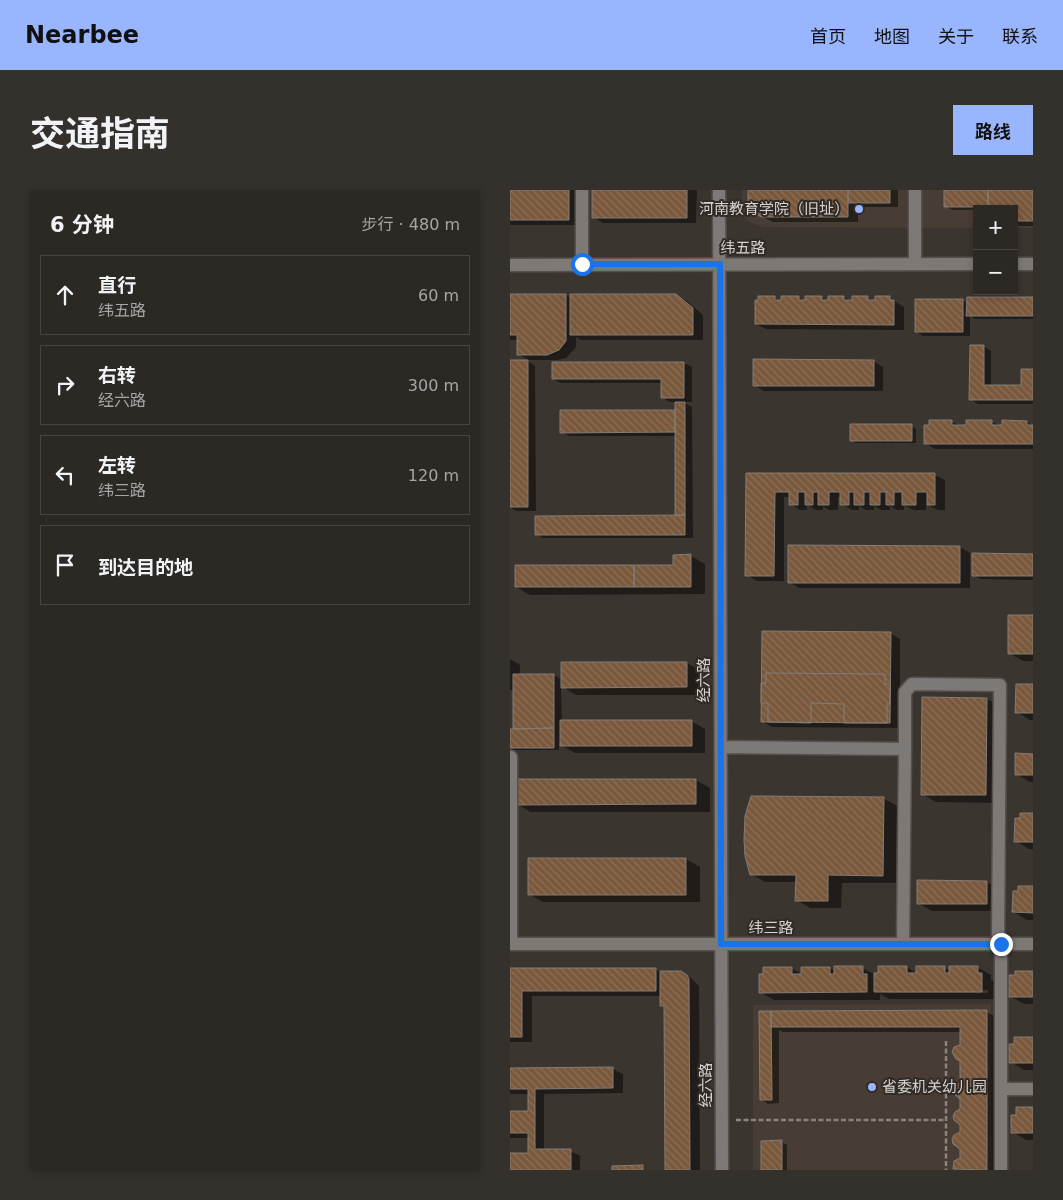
<!DOCTYPE html>
<html lang="zh">
<head>
<meta charset="utf-8">
<style>
	:root { --surface:#2c2824; --page:#34302c; --text:#f1f3f6; --muted:#a6a6a6; --line:#484441; --accent:#99b5fd }
	body { margin:0; font-family:"DejaVu Sans","Noto Sans SC",sans-serif; background:var(--page); color:var(--text) }
	.controls { position:absolute; right:15px; top:15px; display:grid; overflow:hidden; border-radius:0px; box-shadow:0 2px 8px #0003 }
	.controls button { width:45px; height:45px; display:grid; place-items:center; padding:0; border:0; border-bottom:1px solid var(--line); background:var(--surface); color:var(--text); font:25px sans-serif }
	.stop { position:absolute; width:15px; height:15px; margin:-11px; border:4px solid #1a73e8; border-radius:50%; background:#fff }
	.stop.end { background:#1a73e8; border-color:#fff; box-shadow:0 1px 5px #0008 }
	.list { margin:0; padding:0; list-style:none }
	h2 { display:flex; justify-content:space-between; align-items:center; height:65px; margin:0; padding:0 20px; font-size:21px }
	h2 small { font-size:16px; font-weight:400; color:var(--muted) }
	.list li { display:grid; grid-template-columns:32px 1fr auto; gap:15px; align-items:center; box-sizing:border-box; height:80px; margin:0 10px 10px; padding:0 10px; border:1px solid var(--line); border-radius:0px }
	.list b { display:block; font-size:19px; white-space:nowrap }
	.list p { margin:0; font-size:16px; white-space:nowrap; color:var(--muted) }
	.list em { font-size:16px; font-style:normal; color:var(--muted) }
	.icon { flex:none; width:28px; height:28px; fill:none; stroke:currentColor; stroke-width:2; stroke-linecap:round; stroke-linejoin:round }
	.map { position:relative; flex:none; width:523px; height:980px; overflow:hidden; border-radius:0px }
	header { display:flex; align-items:center; gap:30px; box-sizing:border-box; height:70px; padding:0 25px; background:var(--accent); color:#111 }
	header strong { font-size:24px }
	nav { display:flex; gap:28px; margin-inline-start:auto; font-size:18px }
	.intro { display:flex; align-items:center; justify-content:space-between; box-sizing:border-box; height:120px; padding:0 30px }
	h1 { margin:0; font-size:35px }
	.button { padding:12px 22px; border-radius:0px; background:var(--accent); color:#111; font-size:18px; font-weight:700 }
	main { display:flex; gap:30px; padding:0 30px }
	aside { flex:1; background:var(--surface); border-radius:0px; box-shadow:0 2px 8px #0003 }
	.map>svg:first-child { display:block }
</style>
</head>
<body>
<header>
<strong>Nearbee</strong>
<nav><a>首页</a><a>地图</a><a>关于</a><a>联系</a></nav>
</header>
<div class="intro"><h1>交通指南</h1><a class="button">路线</a></div>
<main>
<aside>
<h2>6 分钟<small>步行 · 480 m</small></h2>
<ul class="list">
<li><svg class="icon" aria-label="ahead" viewBox="0 0 24 24"><path d="M12 20V5M6 11l6-6 6 6"/></svg><div><b>直行</b><p>纬五路</p></div><em>60 m</em></li>
<li><svg class="icon" aria-label="right" viewBox="0 0 24 24"><path d="M7 20v-9h11M14 6l5 5-5 5"/></svg><div><b>右转</b><p>经六路</p></div><em>300 m</em></li>
<li><svg class="icon" aria-label="left" viewBox="0 0 24 24"><path d="M17 20v-9H6M10 6l-5 5 5 5"/></svg><div><b>左转</b><p>纬三路</p></div><em>120 m</em></li>
<li><svg class="icon" aria-label="arrive" viewBox="0 0 24 24"><path d="M6 21V4h12l-3 4 3 4H6"/></svg><div><b>到达目的地</b></div></li>
</ul>
</aside>
<div class="map">
<svg width="523" height="980" viewBox="0 0 523 980">
	<defs>
		<pattern id="building-back-hatch" width="6" height="6" patternUnits="userSpaceOnUse" patternTransform="scale(1.25)"><rect width="6" height="6" fill="#79583c"/><path d="M-1 5l2 2M0 0l6 6M5-1l2 2" fill="none" stroke="#8b6f57"/></pattern>
	</defs>
	<rect width="100%" height="100%" fill="#3b3530"/>
	<path fill="#483d34" d="M232,0H523V38H504V19H467V38L254,37L243,34L235,28L232,19Z
		M481,814V980H243V815Z"/>
	<path fill="#0007" fill-rule="evenodd" d="M0,0H65L68,2V35H0Z
		M83,0H187L186,33H93L83,27Z
		M239,0H388V17H348V32H263L242,22Z
		M435,0H523V36H504V19L443,20L435,16Z
		M0,105H56L61,108L166,105L177,111L193,125V150H71L66,147V157L56,168L47,170H18L8,164V150H0Z
		M264,107L272,112L288,107L296,112L312,107L319,112L334,107L341,111H343V108H358L366,112L379,108L394,117V140L256,139L246,134Z
		M523,108V129H465L460,126V146H413L406,141L453,111L458,113Z
		M474,156L481,161V196H512L523,181V214H468L460,209Z
		M0,171H18L25,176L26,321H6L0,317Z
		M363,171L373,177V201H254L244,195Z
		M174,173L182,177V212H173L182,217L183,348H33L26,344L166,327V246H59L51,242L166,222V212H160L153,208V193H51L43,189Z
		M420,231L442,232L450,236L482,232L490,236L517,232L523,236V259H425L415,253Z
		M401,236L406,239V253H346L341,250Z
		M237,284L425,285L435,290V320H428L416,314V320H403L394,315V320H387L380,316V320H371L364,316V320H356L349,316V320H342L332,314V307H328V320H319L313,316V320H306L297,315V320H290L280,314V307H274V391H247L237,385Z
		M450,357L460,363V398H289L279,392Z
		M523,365V390L471,389L463,385Z
		M181,366L195,374V404L20,405L6,397L164,376Z
		M523,426V471H513L499,463Z
		M380,443L390,449V538L262,537L252,531Z
		M0,469L10,475V485H44L52,490V474L177,473L191,481V505H66L51,496L52,531H181L195,539V563H65L49,554V560H4L0,558V540H4V500H0Z
		M523,495V530H520L507,522Z
		M477,509L491,517L490,613L426,612L412,604Z
		M523,565V592H520L506,584Z
		M186,590L200,598V622H21L7,614Z
		M373,608L387,616L386,693H332L331,718H300L287,710V692H255L241,684Z
		M523,625V659H519L506,651Z
		M176,669L190,677V712H33L19,704Z
		M477,692L491,700L490,721H422L408,713Z
		M523,697V730H517L504,722L509,702Z
		M396,777L407,783L434,777L440,781L467,777L481,785V790L485,792V809H379L370,804V810H264L250,802L281,778L292,784L319,778L325,781L352,778L364,784ZM478,800V803H377V801Z
		M145,779L151,782H170L181,788L189,796L190,980H156L155,818L151,815V806H22V852H0V780Z
		M523,782V814H514L500,806Z
		M251,822H477L486,827L487,980L444,979L452,968L451,842H273L269,840V913L258,914L251,909Z
		M523,848V880H514L501,872L505,855Z
		M0,879H103L113,884V903L34,904V961H60L70,966V980H0V964H19V948H0V922H19V904H0Z
		M523,919V950H516L503,942L507,926Z
		M252,952H272L277,955V980H252Z"/>
	<path fill="url(#building-back-hatch)" stroke="#837c76" d="M0,0H59V30H0Z
		M82,0H177V28H82Z
		M238,0H338V27H252L242,23L238,17Z
		M338,0H380V13H338Z
		M434,0H478V17H434Z
		M478,0H523V31H504V19H478Z
		M0,104H56V151L49,160L37,165H7V145H0Z
		M60,104H166L183,118V145H60Z
		M248,106H265V110H271V106H289V110H295V106H312V110H318V106H334V110H342V106H358V110H365V106H380V110H384V135L245,134V110H248Z
		M457,107H523V126H456Z
		M405,109H453V142H405Z
		M460,155H474V195H511V179H523V210H459Z
		M243,169L364,170V196H243Z
		M0,170H18V317H0Z
		M42,172H174V208H151V189H42Z
		M165,212H175V325L165,326Z
		M50,220H165V242L50,243Z
		M419,230H442V235H456V230H482V235H492V230L517,231V235H523V254H414V235H419Z
		M340,234H402V251H340Z
		M236,283H425V315H417V302H406V315H392V302H384V315H376V302H370V315H360V302H354V315H344V302H339V315H330V302H319V315H308V302H303V315H295V302H288V315H279V302H265L264,386H235Z
		M175,325V345H25V326Z
		M278,355L450,356V393H278Z
		M462,363L523,364V386H462Z
		M181,364V397H124V375H163V365Z
		M5,375H124V397H5Z
		M498,425H523V464H498Z
		M252,441L381,442L380,533L251,532Z
		M51,472H177V497L51,498Z
		M256,483L375,484V494H380V514H377V533H334V514L301,513V533L258,532V513H251V493H256Z
		M3,484H44V538L3,539Z
		M506,494H523V523H505Z
		M412,507L477,508L476,605H411Z
		M50,530H182V556H50Z
		M44,538V558H0V539Z
		M505,563L523,564V585H505Z
		M6,589H186V614L6,615Z
		M241,606L374,607L373,686L318,685V711H285L286,685H240L235,666L234,650L235,626Z
		M510,623H523V652H504L505,628H510Z
		M18,668H176V705H18Z
		M407,690L477,691V714H407Z
		M508,696H523V723L502,722L503,701H508Z
		M324,776H353V784H357V802L249,803V784H253V777H282V784H291V777H320V784H324Z
		M368,776H397V783H406V776H435V783H439V776H468V783H472V802H364V783H368Z
		M0,778H146V801H12V847H0Z
		M150,781H171L177,785L179,789L180,980H155L154,816H150Z
		M505,781H523V807H499V785H505Z
		M477,820V980L443,979L444,971L450,968V959L443,954L442,949L444,945L450,942V935L444,930L443,926L445,922L450,919V909L444,904V900L446,895L450,893V871L446,869L442,862L444,857L450,855V837H261V821Z
		M249,821H261L262,910H250Z
		M504,847H523V873H499V854H504Z
		M103,877V898L25,899V959H61V980H0V963H18V943H0V921H18V899H0V878Z
		M506,917H523V943H501V925H506Z
		M272,950V980H251V951Z
		M133,975V980H102V976Z"/>
	<g fill="none" stroke-linecap="round" stroke-linejoin="round">
		<g stroke="#57514d" stroke-width="15">
			<path id="minor" d="M209,0L212,980
				M72,74V0
				M405,74V0
				M504,74H523
				M0,75L467,74
				M211,557L395,559V502L402,494L490,495L488,754
				M1,567V754
				M0,754H523
				M393,754L395,559
				M491,899H523
				M491,980V754"/>
		</g>
		<path stroke="#8a8581" stroke-width="2.5" stroke-dasharray="5 2.5" stroke-linecap="butt" d="M436,851V980
			M226,930H436"/>
		<use href="#minor" stroke="#7c7977" stroke-width="12"/>
	</g>
	<g fill="none" stroke-linecap="round" stroke-linejoin="round">
		<path stroke="#1a73e8" stroke-width="6" d="M72,74H210L211,754H491"/>
	</g>
	<g fill="#99b5fd" stroke="#302b26" stroke-width="2">
		<circle cx="349" cy="19" r="5"/>
		<circle cx="362" cy="897" r="5"/>
	</g>
	<g text-anchor="middle" stroke-width="4" stroke-linejoin="round" paint-order="stroke">
		<g font-size="15" fill="#d6d2cf" stroke="#302b26" text-anchor="end">
			<text x="339" y="24">河南教育学院（旧址）</text>
			<text x="372" y="902" text-anchor="start">省委机关幼儿园</text>
		</g>
		<g font-size="15" fill="#d6d2cf" stroke="#302b26">
			<text x="233" y="63">纬五路</text>
			<text transform="translate(194 490) rotate(-90)" y="5">经六路</text>
			<text x="261" y="743">纬三路</text>
			<text transform="translate(196 895) rotate(-90)" y="5">经六路</text>
		</g>
	</g>
</svg>
<div class="controls">
<button>+</button>
<button>−</button>
</div>
<div class="stop" style="left:72px;top:74px"></div>
<div class="stop end" style="left:491px;top:754px"></div>
</div>
</main>
</body>
</html>
